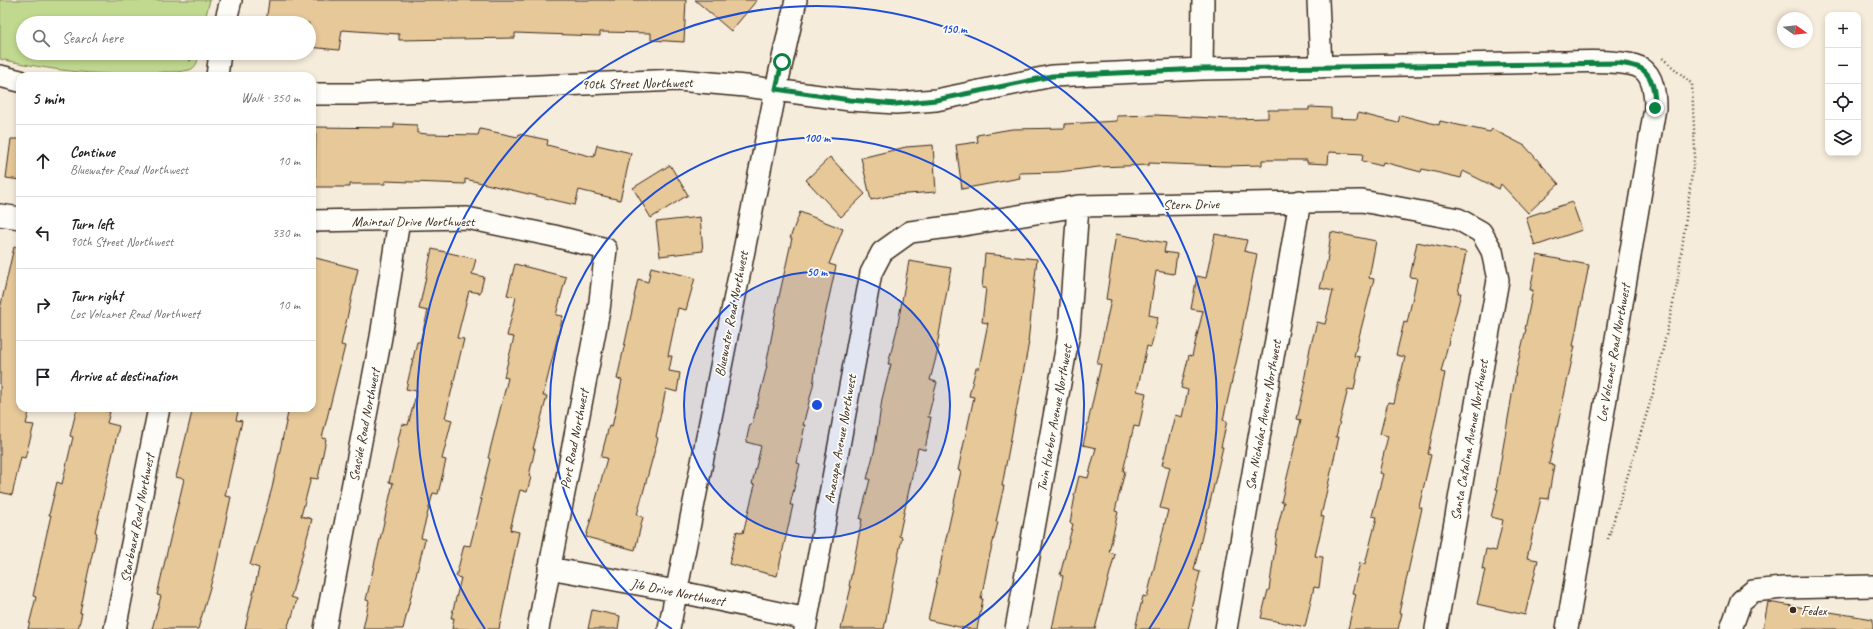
<!DOCTYPE html>
<html lang="en">
<head>
<meta charset="utf-8">
<style>
	:root { --surface:#fff; --page:#f6f6f6; --text:#202124; --muted:#757577; --line:#e0e0e0 }
	body { margin:0; font-family:Caveat,sans-serif; background:var(--page); color:var(--text) }
	.controls { position:absolute; right:12px; top:12px; display:grid; overflow:hidden; border-radius:8px; box-shadow:0 2px 6px #0003 }
	.controls button { width:36px; height:36px; display:grid; place-items:center; padding:0; border:0; border-bottom:1px solid var(--line); background:var(--surface); color:var(--text); font:20px sans-serif }
	.compass { position:absolute; left:1777px; top:12px; width:36px; height:36px; border-radius:50%; background:var(--surface); box-shadow:0 2px 6px #0003; rotate:104deg }
	.stop { position:absolute; width:12px; height:12px; margin:-9px; border:3px solid #0b8043; border-radius:50%; background:#fff }
	.stop.end { background:#0b8043; border-color:#fff; box-shadow:0 1px 4px #0008 }
	.list { margin:0; padding:0; list-style:none }
	h2 { display:flex; justify-content:space-between; align-items:center; height:52px; margin:0; padding:0 16px; font-size:17px }
	h2 small { font-size:13px; font-weight:400; color:var(--muted) }
	.list li { display:grid; grid-template-columns:26px 1fr auto; gap:12px; align-items:center; box-sizing:border-box; height:72px; padding:0 16px; border-top:1px solid var(--line) }
	.list b { display:block; font-size:15px; white-space:nowrap }
	.list p { margin:0; font-size:13px; white-space:nowrap; color:var(--muted) }
	.list em { font-size:13px; font-style:normal; color:var(--muted) }
	.icon { flex:none; width:22px; height:22px; fill:none; stroke:currentColor; stroke-width:2; stroke-linecap:round; stroke-linejoin:round }
	.map { position:relative; flex:none; width:1873px; height:629px; overflow:hidden }
	.search { position:absolute; background:var(--surface); box-shadow:0 2px 6px #0003; left:16px; top:16px; width:300px; height:44px; display:flex; align-items:center; gap:10px; box-sizing:border-box; padding:0 14px; border-radius:22px; color:var(--muted); font-size:15px }
	.panel { position:absolute; background:var(--surface); box-shadow:0 2px 6px #0003; left:16px; top:72px; width:300px; height:340px; border-radius:12px }
	.map>svg:first-child { display:block }
</style>
</head>
<body>
<div class="map">
<svg width="1873" height="629" viewBox="0 0 1873 629">
	<rect width="100%" height="100%" fill="#f6ecdb"/>
	<filter id="ink" filterUnits="userSpaceOnUse"><feTurbulence type="fractalNoise" baseFrequency=".025" numOctaves="2"/><feDisplacementMap in="SourceGraphic" scale="8" xChannelSelector="R" yChannelSelector="G"/><feConvolveMatrix kernelMatrix="1 2 1 2 8 2 1 2 1" color-interpolation-filters="sRGB"/></filter>
	<g filter="url(#ink)">
		<path fill="#c0d98f" stroke="#7e8256" d="M0,0H210L204,23H23V53H199C198,60 197,68 189,70C182,72 172,72 165,72C109,78 54,71 0,59Z"/>
		<path fill="#e6c899" stroke="#3b2a1e" d="M269,0H686L684,42L651,40V33L600,32V36L515,33V38L399,40V34L342,30L339,50L309,47V23H266Z
			M695,0H757L731,31Z
			M1309,107L1331,108V118L1357,119L1358,113L1398,123L1400,115L1439,125L1440,121L1490,132L1492,129L1525,146L1559,184L1528,213L1501,184L1499,189L1463,171L1461,178L1422,169L1421,172L1383,162L1382,166L1362,161L1363,154L1329,152L1328,164L1307,163V160H1262V165L1224,166L1149,163V165L1098,167L1059,172L1019,173L1020,178L962,189L956,145L978,142L977,135L1012,129L1065,128V124L1117,121V116L1156,115L1231,119L1268,118V110H1309Z
			M394,124L417,125V133L428,134L478,135L480,129L518,137L519,134L548,140L547,145L594,157L597,145L631,153L620,200L579,190L575,205L465,179V184L385,181V184H350V187H315L316,127L394,128Z
			M11,139H20V180L6,178Z
			M933,145L936,192L893,195L871,200L861,158L906,147Z
			M830,157L865,194L841,217L806,180Z
			M670,165L688,195L651,218L633,188Z
			M1572,202L1582,230L1535,246L1526,217Z
			M800,212L843,229L829,264L836,266L819,343L813,386L803,425H805L797,463L800,464L790,505H793L777,576L729,564L737,531L743,533L755,485L752,484L761,446L746,442L750,424L752,425L767,366H766L774,324H773L792,238H790Z
			M700,217L703,251L660,256L656,222Z
			M1331,232L1376,241L1369,278L1374,279L1354,356L1360,357L1354,390L1348,389L1336,437H1339L1321,516L1324,517L1315,556L1323,557L1319,588L1314,587L1305,627L1261,618L1268,590H1269L1278,526L1284,502H1281L1301,420L1297,419L1306,381H1304L1310,348L1317,322L1325,324L1333,291L1320,288L1327,262Z
			M1116,234L1166,243L1164,252L1177,254L1174,274L1156,271L1149,315L1158,317L1151,347L1147,346L1137,391L1146,393L1139,427L1134,426L1123,471H1125L1115,511L1118,512L1109,552L1115,554L1095,629H1052L1063,576L1060,575L1073,524L1070,523L1075,496H1074L1079,476L1088,478L1096,448L1083,445L1101,364H1097L1111,300L1106,299Z
			M1215,234L1247,240L1244,251L1257,254L1240,341H1241L1223,420L1227,421L1221,447H1223L1194,570L1200,572L1191,608L1193,609L1188,629H1135L1143,596L1147,597L1168,510L1160,508L1170,467L1162,465L1175,415L1182,417L1188,390L1181,388L1189,355L1192,356L1203,311L1191,309L1197,276L1206,278Z
			M1417,242L1466,252L1458,293H1461L1441,372L1445,373L1428,454L1431,455L1419,507L1422,508L1399,613H1402L1398,629H1348L1356,594L1352,593L1360,563L1365,564L1377,517L1372,516L1383,474L1379,473L1388,436L1380,434L1388,402L1394,403L1405,357L1396,355L1404,322L1407,323L1417,278L1410,277Z
			M14,247L20,248V408H30L26,424L34,425L25,458L21,457L12,495L0,492V309Z
			M432,249L476,259L472,274L484,277L480,293L469,291L457,338L464,339L445,418L452,420L442,459L446,460L438,494L433,493L421,538L425,539L403,629H363L369,601L366,600L393,483L389,482L399,441L398,440L402,424L408,425L417,391L406,389L417,342H420L428,311L419,309Z
			M985,254L1037,259L1028,342H1029L1002,486H1004L996,522H998L989,558L981,599H983L977,629H968L928,620L961,471L958,470L974,397L969,396L976,368H979L988,323L982,322L986,288H982Z
			M1537,255L1589,265L1573,346H1575L1549,464L1554,465L1548,499L1541,498L1527,558L1538,560L1525,615L1477,604L1485,570L1482,569L1486,549L1496,551L1503,520L1491,517L1498,489H1496L1517,366L1526,329H1525L1533,290H1530Z
			M312,257L358,269L341,345L345,346L322,438L326,439L318,479L311,478L301,516L312,519L291,597L297,599L292,617H291L287,629H245L259,568L250,565L272,488L289,408H312Z
			M909,261L951,268L937,346H939L930,380L937,382L928,417H931L925,450L918,448L899,536L902,537L884,629H841L851,587L849,586L862,519H860L870,479H867L875,448L882,399L891,364H888L897,329Z
			M515,264L566,277L556,315L563,316L543,396H547L533,449H535L529,476L531,477L527,492L520,490L510,530L519,532L499,629H452L454,618H451L461,578L456,577L464,545L470,546L482,499H480L490,459L488,458L508,378L504,377L514,337L507,336L516,297L507,295Z
			M651,267L695,278L686,310L678,308L668,356H672L669,371L680,373L677,392L666,389L656,437L658,438L637,515L643,517L635,550L586,537L607,458L601,457L609,426L612,427L622,380L617,379L635,297H634L638,279L648,282Z
			M77,408H94L110,412L107,423L119,426L95,532L97,533L88,573L80,613H82L78,629H28L36,597L33,596L43,550L51,515H49L57,482L62,484L73,437L70,436Z
			M193,408H239L236,420L242,421L225,496L231,497L215,570L198,629H152L161,596L157,595L184,479L176,477Z
			M1768,602L1873,619V629H1763Z
			M592,610L620,616L618,629H588Z"/>
		<g fill="none" stroke-linecap="round" stroke-linejoin="round">
			<g stroke="#3b2a1e" stroke-width="24">
				<path id="minor" d="M1318,0L1321,67
					M225,23L231,0
					M1202,69L1203,0
					M0,76L20,81
					M217,76L220,53
					M312,94H356L678,80L745,86L850,100L896,103L936,100L1052,76L1202,69L1560,62C1580,62 1625,59 1641,68C1654,76 1655,95 1655,108L1567,629
					M0,215L20,218
					M312,221L467,218L554,236L606,249L599,310L538,629
					M549,568L676,591L807,619
					M115,629L159,408
					M325,629L381,337L399,220
					M669,629L776,89L796,0
					M805,629L871,273L882,252L910,232L964,225L1078,206L1362,201L1458,219L1481,232L1492,251L1498,280L1436,629
					M1016,629L1069,333L1078,206
					M1226,629L1300,201
					M1731,629L1741,601L1753,591L1783,588L1873,586"/>
			</g>
			<path stroke="#3b2a1e" stroke-width="2.5" stroke-dasharray="1 3" stroke-linecap="butt" d="M180,53L193,62
				M1608,539L1654,390L1677,285L1695,151L1692,84L1661,57"/>
			<use href="#minor" stroke="#fdfcf7" stroke-width="21"/>
		</g>
	</g>
	<g fill="none" stroke-linecap="round" stroke-linejoin="round" filter="url(#ink)">
		<path stroke="#0b8043" stroke-width="5" d="M782,62L776,89L850,100L896,104L936,100L1052,76L1202,69L1619,63C1625,64 1634,65 1640,68C1654,75 1655,95 1655,108"/>
	</g>
	<circle cx="817" cy="405" r="133" fill="#1d4ed8" fill-opacity=".12"/>
	<g fill="none" stroke="#1d4ed8" stroke-width="2">
		<circle cx="817" cy="405" r="133"/>
		<path d="M672 629A267 267 0 1 1 962 629"/>
		<path d="M485 629A400 400 0 1 1 1149 629"/>
	</g>
	<circle fill="#3b2a1e" stroke="#fdfcf7" stroke-width="1.5" cx="1793" cy="610" r="4"/>
	<g text-anchor="middle" stroke-width="3.5" stroke-linejoin="round" paint-order="stroke">
		<g font-size="14" fill="#3b2a1e" stroke="#fdfcf7">
			<text transform="translate(637 83) rotate(-1)" y="5">90th Street Northwest</text>
			<text transform="translate(1191 204) rotate(-1)" y="5">Stern Drive</text>
			<text x="413" y="226">Mainsail Drive Northwest</text>
			<text transform="translate(731 314) rotate(-79)" y="5">Bluewater Road Northwest</text>
			<text transform="translate(1613 353) rotate(-80)" y="5">Los Volcanes Road Northwest</text>
			<text transform="translate(1263 415) rotate(-80)" y="5">San Nicholas Avenue Northwest</text>
			<text transform="translate(1054 418) rotate(-80)" y="5">Twin Harbor Avenue Northwest</text>
			<text transform="translate(364 425) rotate(-79)" y="5">Seaside Road Northwest</text>
			<text transform="translate(574 439) rotate(-79)" y="5">Port Road Northwest</text>
			<text transform="translate(840 439) rotate(-80)" y="5">Anacapa Avenue Northwest</text>
			<text transform="translate(1469 440) rotate(-80)" y="5">Santa Catalina Avenue Northwest</text>
			<text transform="translate(137 518) rotate(-79)" y="5">Starboard Road Northwest</text>
			<text transform="translate(678 592) rotate(11)" y="5">Jib Drive Northwest</text>
		</g>
		<g font-size="14" fill="#3b2a1e" stroke="#fdfcf7" text-anchor="start">
			<text x="1801" y="615">Fedex</text>
		</g>
	</g>
	<circle cx="817" cy="405" r="6" fill="#1d4ed8" stroke="#fdfcf7" stroke-width="2"/>
	<g font-size="12" text-anchor="middle" font-weight="bold" fill="#1d4ed8" stroke="#fdfcf7" stroke-width="3.5" stroke-linejoin="round" paint-order="stroke">
		<text x="954" y="33">150 m</text>
		<text x="817" y="142">100 m</text>
		<text x="817" y="276">50 m</text>
	</g>
</svg>
<div class="controls">
<button>+</button>
<button>−</button>
<button><svg class="icon" aria-label="locate" viewBox="0 0 24 24"><circle cx="12" cy="12" r="6"/><path d="M12 2v4M12 18v4M2 12h4M18 12h4"/></svg></button>
<button><svg class="icon" aria-label="layers" viewBox="0 0 24 24"><path d="M12 4l9 5-9 5-9-5zM3 14l9 5 9-5"/></svg></button>
</div>
<svg class="compass" viewBox="-18 -18 36 36"><path d="M0-13l5 13h-10z" fill="#e53935"/><path d="M0 13l5-13h-10z" fill="#757577"/></svg>
<div class="stop" style="left:782px;top:62px"></div>
<div class="stop end" style="left:1655px;top:108px"></div>
<div class="search"><svg class="icon" aria-label="search" viewBox="0 0 24 24"><circle cx="10" cy="10" r="6"/><path d="M15 15l6 6"/></svg>Search here</div>
<section class="panel">
<h2>5 min<small>Walk · 350 m</small></h2>
<ul class="list">
<li><svg class="icon" aria-label="ahead" viewBox="0 0 24 24"><path d="M12 20V5M6 11l6-6 6 6"/></svg><div><b>Continue</b><p>Bluewater Road Northwest</p></div><em>10 m</em></li>
<li><svg class="icon" aria-label="left" viewBox="0 0 24 24"><path d="M17 20v-9H6M10 6l-5 5 5 5"/></svg><div><b>Turn left</b><p>90th Street Northwest</p></div><em>330 m</em></li>
<li><svg class="icon" aria-label="right" viewBox="0 0 24 24"><path d="M7 20v-9h11M14 6l5 5-5 5"/></svg><div><b>Turn right</b><p>Los Volcanes Road Northwest</p></div><em>10 m</em></li>
<li><svg class="icon" aria-label="arrive" viewBox="0 0 24 24"><path d="M6 21V4h12l-3 4 3 4H6"/></svg><div><b>Arrive at destination</b></div></li>
</ul>
</section>
</div>
</body>
</html>
